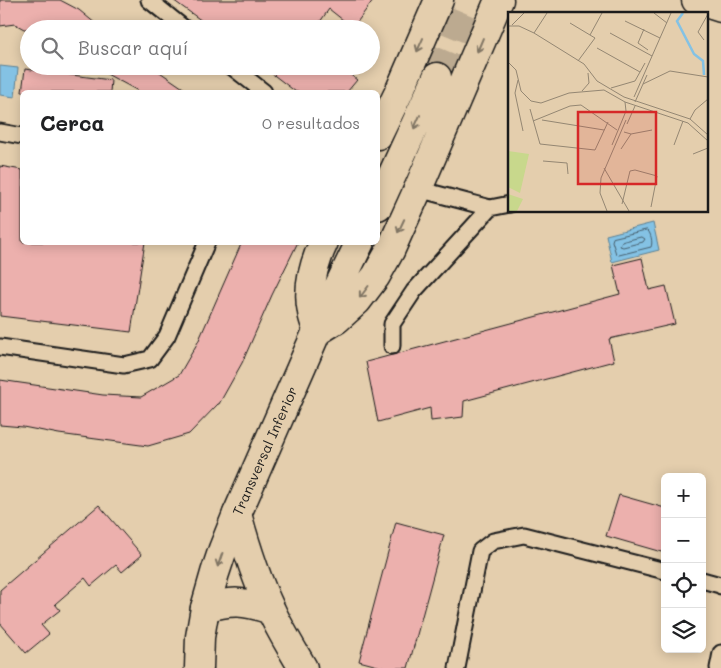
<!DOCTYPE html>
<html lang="es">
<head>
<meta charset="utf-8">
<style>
	:root { --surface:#fff; --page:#f6f6f6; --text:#202124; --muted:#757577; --line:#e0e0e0 }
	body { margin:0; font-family:Mali,sans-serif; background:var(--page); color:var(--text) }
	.controls { position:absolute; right:15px; bottom:15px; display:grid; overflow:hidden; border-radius:8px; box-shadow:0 2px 12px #0003 }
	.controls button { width:45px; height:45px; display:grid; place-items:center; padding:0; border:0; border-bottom:1px solid var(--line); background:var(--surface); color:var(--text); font:25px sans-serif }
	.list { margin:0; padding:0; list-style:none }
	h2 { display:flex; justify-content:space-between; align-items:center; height:65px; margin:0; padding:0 20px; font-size:21px }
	h2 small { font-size:16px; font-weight:400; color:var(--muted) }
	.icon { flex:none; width:28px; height:28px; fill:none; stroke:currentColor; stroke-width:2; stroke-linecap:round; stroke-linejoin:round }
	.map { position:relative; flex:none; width:721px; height:668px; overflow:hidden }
	.search { position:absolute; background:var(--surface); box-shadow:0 2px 12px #0003; left:20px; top:20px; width:360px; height:55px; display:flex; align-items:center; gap:12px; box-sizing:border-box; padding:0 18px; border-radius:28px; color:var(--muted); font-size:19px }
	.panel { position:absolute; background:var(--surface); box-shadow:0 2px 12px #0003; left:20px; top:90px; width:360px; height:155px; border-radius:8px }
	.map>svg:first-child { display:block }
</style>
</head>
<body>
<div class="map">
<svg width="721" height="668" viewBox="0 0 721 668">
	<rect width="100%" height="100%" fill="#e4cead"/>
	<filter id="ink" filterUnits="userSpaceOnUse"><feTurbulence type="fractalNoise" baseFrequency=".02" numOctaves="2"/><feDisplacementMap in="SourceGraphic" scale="10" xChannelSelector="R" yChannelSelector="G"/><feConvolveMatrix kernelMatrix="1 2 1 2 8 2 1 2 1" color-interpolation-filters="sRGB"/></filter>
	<g filter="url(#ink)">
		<path fill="#84c2e4" stroke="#5a8094" d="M0,66L18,68L15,97L0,95Z
			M653,223L659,250L612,262L606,235Z"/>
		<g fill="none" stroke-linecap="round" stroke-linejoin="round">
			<path stroke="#465e6c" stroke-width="1" d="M647,230C651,232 653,243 651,247L619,255L616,254L612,241L613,238Z
				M642,237L645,239L643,242L623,247L620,246L622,242Z"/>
		</g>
		<path fill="#ecb0ad" stroke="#1c1c1c" d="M0,0H60L79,10L102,29H24L15,24L0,26Z
			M173,0H373L353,28L329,9L315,29H213Z
			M92,66H151L189,92H140Z
			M262,66H339L357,80L347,92H296Z
			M25,69L111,80L110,92H22Z
			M0,166L22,170V242H145L131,332L0,316Z
			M242,242H298L272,295L242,363L219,404H218L189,434L148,446L59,434L23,427L0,425V380L103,395L141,397L179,375L198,342Z
			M642,258L649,290L666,286L675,324L609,339L614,361L464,401L463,417L431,421L430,408L378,422L366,362L620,294L613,265Z
			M619,495L665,508V553L606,536Z
			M99,505L142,555L122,572L116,565L91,586L85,578L55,604L60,610L41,625L49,634L26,653L0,623V590Z
			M396,522L444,535L408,668H385L359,661Z"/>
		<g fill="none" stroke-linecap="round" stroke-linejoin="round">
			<path stroke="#bcaa90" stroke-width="28" stroke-dasharray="28 14" stroke-linecap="butt" d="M437,77L469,0"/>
			<g stroke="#1c1c1c" stroke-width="19">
				<path id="service" d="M149,0L185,29
					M231,66L264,92
					M0,132L22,136
					M490,208L510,204
					M392,346V324L414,291L490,208L418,189
					M0,347L124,365L150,359L167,336L207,242
					M702,580L720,585L721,586
					M457,668L480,551L493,541L524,535L665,571
					M718,668L721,653"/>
			</g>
			<g stroke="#1c1c1c" stroke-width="31">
				<path id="minor" d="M237,514C246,547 256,579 271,610C280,630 292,649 303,668
					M205,608C231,600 245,601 271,610"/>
			</g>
			<g stroke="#1c1c1c" stroke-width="31">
				<path id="secondary" d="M696,0L721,8
					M378,135L399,92L439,0
					M378,206L437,77
					M321,329L337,319L357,301L376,276L390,251L418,189L499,0
					M317,331C316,325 313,319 312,312C307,289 314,263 324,242
					M199,668L200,637L205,608L215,573L223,549L237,514L317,331L360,242"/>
			</g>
			<use href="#service" stroke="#e4cead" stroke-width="15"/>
			<use href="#minor" stroke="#e4cead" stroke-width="28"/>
			<use href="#secondary" stroke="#e4cead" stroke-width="28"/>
		</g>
		<defs><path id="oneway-shaft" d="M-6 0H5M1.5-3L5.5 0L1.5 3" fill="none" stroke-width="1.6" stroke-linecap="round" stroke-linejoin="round" transform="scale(1.25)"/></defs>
		<g stroke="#807564">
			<use href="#oneway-shaft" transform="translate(420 45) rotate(114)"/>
			<use href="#oneway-shaft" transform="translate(480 45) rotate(113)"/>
			<use href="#oneway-shaft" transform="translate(417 122) rotate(114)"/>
			<use href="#oneway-shaft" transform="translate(401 226) rotate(115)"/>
			<use href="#oneway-shaft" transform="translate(364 292) rotate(127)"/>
			<use href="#oneway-shaft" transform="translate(220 560) rotate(109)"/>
		</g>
	</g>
	<g text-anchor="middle" stroke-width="4.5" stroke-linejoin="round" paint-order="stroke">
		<g font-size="14" fill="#1c1c1c" stroke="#e4cead">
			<text transform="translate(265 451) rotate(-66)" y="5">Transversal Inferior</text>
		</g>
	</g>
	<g transform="translate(508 12)">
		<rect width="200" height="200" fill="#e4cead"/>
		<path d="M0,139L21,142L12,181L0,175ZM0,182L15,187L9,199H0Z" fill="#c8d88c"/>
		<path fill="none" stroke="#84c2e4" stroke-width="2.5" d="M175,1L169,9L186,42L195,49L196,63"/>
		<path fill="none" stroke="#948773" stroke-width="1" d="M146,1L159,11M117,9L152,26M62,11L87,26L70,49M4,13L16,1M0,14H11L26,21L76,52L89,69L116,85L182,107L200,123M136,17L130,31L140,38M26,21L39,1M102,21L144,44M82,23L94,1M196,28L190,20L200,2M89,36L132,60M0,50L8,58L13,79L23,89L33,91L61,81L96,78L117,90L180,111L200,129M10,68L7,81L15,119M135,72L162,59L200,65M103,76L127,69L137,51M74,79L81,71L80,61M126,85L163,1M127,90L139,63M22,97L32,132L87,138L100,110M182,107L187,98L200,87M34,108L96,118M25,109L62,94L73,93L109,118M119,112L127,94M123,122L144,118M104,133L118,99L117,90M166,133L175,109M113,137L123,122L116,120M185,142L200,136M35,149L59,151L60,162M96,156L121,199M114,192L122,159L127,158L149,164L143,195M99,199L92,181L93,166L118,108"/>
		<path fill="#d62828" fill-opacity="0.15" stroke="#d62828" stroke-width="2.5" d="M70,100H148V172H70Z"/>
		<rect width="200" height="200" fill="none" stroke="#1c1c1c" stroke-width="2.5"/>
	</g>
</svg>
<div class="controls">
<button>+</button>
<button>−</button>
<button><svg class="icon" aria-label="locate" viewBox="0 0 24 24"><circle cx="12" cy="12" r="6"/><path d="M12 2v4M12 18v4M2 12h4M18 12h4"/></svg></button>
<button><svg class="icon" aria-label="layers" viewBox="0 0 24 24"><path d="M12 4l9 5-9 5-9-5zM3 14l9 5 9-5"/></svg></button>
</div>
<div class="search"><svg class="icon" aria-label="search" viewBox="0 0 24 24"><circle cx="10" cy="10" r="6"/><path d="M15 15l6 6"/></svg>Buscar aquí</div>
<section class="panel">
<h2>Cerca<small>0 resultados</small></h2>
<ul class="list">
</ul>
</section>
</div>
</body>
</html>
